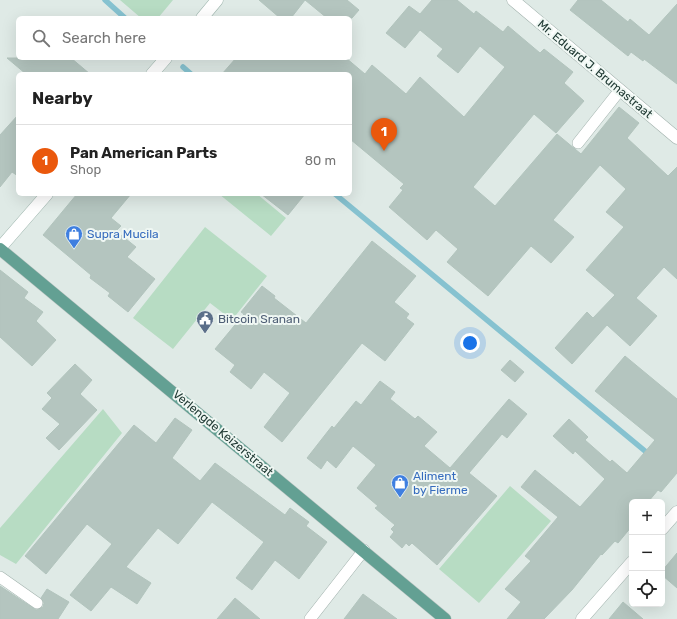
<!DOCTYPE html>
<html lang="en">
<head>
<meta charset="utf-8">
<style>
	:root { --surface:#fff; --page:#f6f6f6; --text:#222; --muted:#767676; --line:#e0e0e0; --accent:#ea580c }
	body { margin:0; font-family:Rubik,sans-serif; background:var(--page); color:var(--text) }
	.controls { position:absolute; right:12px; bottom:12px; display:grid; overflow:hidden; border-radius:6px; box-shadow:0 4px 16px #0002 }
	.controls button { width:36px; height:36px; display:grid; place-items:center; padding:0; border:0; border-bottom:1px solid var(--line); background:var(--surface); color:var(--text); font:20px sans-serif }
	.you { position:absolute; left:470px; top:343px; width:14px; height:14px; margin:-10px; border:3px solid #fff; border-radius:50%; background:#1a73e8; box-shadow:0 0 0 6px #1a73e833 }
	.badge { display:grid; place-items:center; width:26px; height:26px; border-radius:50%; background:var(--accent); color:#fff; font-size:13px; font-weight:700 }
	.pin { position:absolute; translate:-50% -33px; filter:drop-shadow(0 1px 2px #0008) }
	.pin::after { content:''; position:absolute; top:21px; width:14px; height:12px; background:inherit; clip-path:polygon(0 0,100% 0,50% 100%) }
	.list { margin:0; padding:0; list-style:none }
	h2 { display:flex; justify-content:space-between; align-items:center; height:52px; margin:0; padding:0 16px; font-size:17px }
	h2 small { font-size:13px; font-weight:400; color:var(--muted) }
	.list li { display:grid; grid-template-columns:26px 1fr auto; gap:12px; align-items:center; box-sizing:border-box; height:72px; padding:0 16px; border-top:1px solid var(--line) }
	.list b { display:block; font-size:15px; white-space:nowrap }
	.list p { margin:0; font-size:13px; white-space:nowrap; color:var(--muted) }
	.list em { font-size:13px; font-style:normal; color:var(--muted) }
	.icon { flex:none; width:22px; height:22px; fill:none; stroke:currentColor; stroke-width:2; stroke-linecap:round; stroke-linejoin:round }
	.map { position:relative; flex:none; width:677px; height:619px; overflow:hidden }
	.search { position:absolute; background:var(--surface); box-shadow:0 4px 16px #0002; left:16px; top:16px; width:336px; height:44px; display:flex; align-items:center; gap:10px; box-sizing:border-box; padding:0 14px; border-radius:6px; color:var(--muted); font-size:15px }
	.panel { position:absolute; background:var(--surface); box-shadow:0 4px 16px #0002; left:16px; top:72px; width:336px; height:124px; border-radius:6px }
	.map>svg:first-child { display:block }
</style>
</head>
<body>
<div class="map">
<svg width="677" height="619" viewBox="0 0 677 619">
	<rect width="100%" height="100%" fill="#dfeae6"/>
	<path fill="#b7dcc3" d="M120,0H173L158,18H141Z
		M219,194H257L286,218L271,236Z
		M205,227L267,276L232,320L210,303L173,349L133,318Z
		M103,409L122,433L16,564L0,555V528Z
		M510,486L551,521L479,603L439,569Z"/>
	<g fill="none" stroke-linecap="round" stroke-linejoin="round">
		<path stroke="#86c2d0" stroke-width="5.5" d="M105,0L125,18
			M183,67L191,74
			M335,194L651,456"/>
	</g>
	<path fill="#b4c5bf" stroke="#b2c4bd" d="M259,0H347L359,10L352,18H327L305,0L291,18H280Z
		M432,0H457L474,14L476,11L503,32L508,26L540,53L544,49L573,72L564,83L584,101L556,133L534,114L473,187L495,206L557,134L581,154L619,107L639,123L627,138L668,176L677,167V279L664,267L636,298L657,316L630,346L607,325L572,364L555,348L587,312L593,318L615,295L586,270L624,227L606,212L626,189L600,165L553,220L574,237L551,263L531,246L488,296L447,262L458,249L436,230L427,240L389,207L403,190L400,188L404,184L350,139V74H222L236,58H346L365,74L372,65L406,94L420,77L464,117L505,67L480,46L458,73L437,56L443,49L420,30L405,48L386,33L409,6L420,14Z
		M578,0H601L628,22L630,19L649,35L677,4V84L644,59L643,61L631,52L628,56L570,10Z
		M7,58H71L90,74H26Z
		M18,115V176L12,172L0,187V135Z
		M77,194H131L111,218L121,226L116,231L136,247L127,257L155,279L128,312L108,296L110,293L90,278L91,275L43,235Z
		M261,194H305L288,215Z
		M372,241L416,276L394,302L409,314L406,318L414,324L385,361L362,343L282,442L264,427L290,393L264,372L251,389L230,372L235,365L215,349L244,314L241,312L262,286L275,296L274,298L306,323Z
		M0,270L28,292L24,298L43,312L36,321L56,340L32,366L0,337Z
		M625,356L677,399V473L661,492L658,490L648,502H632V526L618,543L615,541L602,555L601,554L572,590L544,619H507L521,602L505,589L531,561L525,556L558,517L521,487L535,470L580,507L605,479L575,451L573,454L553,436L569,419L588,437L585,440L610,462L612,460L627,473L655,440L595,391Z
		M510,360L524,372L515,382L501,370Z
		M75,364L92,380L80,394L97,410L59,450L46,438L60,424L42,409L52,398L47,393Z
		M380,381L395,392L390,399L415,419L418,416L437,432L424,446L450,468L509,399L527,414L507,438L502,434L469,473L497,496L437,565L412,543L409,546L406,543L402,548L390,537L394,532L391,529L395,525L375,508L378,506L357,488L376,465L353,446L336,468L327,460L321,469L307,458L332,426L334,428L356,401L361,405Z
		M175,418L192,430L172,458L200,481L215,463L285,515L290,508L309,522L306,526L327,542L299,579L275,560L252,590L236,578L264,542L212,502L178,544L158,528L126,567L151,583L137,604L111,587L91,611L70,595L112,544L87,524L46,574L25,556L134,425L156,443Z
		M677,553V588L662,575V571Z
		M0,586L36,610L43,607L44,603L41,598L47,589L69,602L58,619H0Z
		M363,594L397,619H344Z
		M235,598L260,619H217Z
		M623,602L643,619H609Z"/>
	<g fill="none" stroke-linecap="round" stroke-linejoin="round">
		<g stroke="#a2b2ad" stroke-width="12">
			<path id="service" d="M578,143L620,90
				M0,577L37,603
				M310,619L364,550"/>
		</g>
		<g stroke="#a2b2ad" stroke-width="13">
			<path id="minor" d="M513,0L677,138
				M662,529L677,512
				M582,619L632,562"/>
		</g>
		<g stroke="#9eb6ae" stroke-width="13">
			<path id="secondary" d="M202,18L217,0
				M152,74L166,58
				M0,248L47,194"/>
		</g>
		<g stroke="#bcc4c2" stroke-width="13">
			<path id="primary" d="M0,249L445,619"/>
		</g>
		<use href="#service" stroke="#fff" stroke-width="11"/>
		<use href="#minor" stroke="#fff" stroke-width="12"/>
		<use href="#secondary" stroke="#fff" stroke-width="12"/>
		<use href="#primary" stroke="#63a093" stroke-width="12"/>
	</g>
	<defs>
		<g id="shop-pin" transform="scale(0.9)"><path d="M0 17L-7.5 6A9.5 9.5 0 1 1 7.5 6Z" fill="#3f7fe0" stroke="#eff7f3"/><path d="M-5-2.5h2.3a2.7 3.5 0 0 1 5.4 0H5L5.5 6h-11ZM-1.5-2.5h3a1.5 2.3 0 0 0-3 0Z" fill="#fff"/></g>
		<g id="civic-pin" transform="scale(0.9)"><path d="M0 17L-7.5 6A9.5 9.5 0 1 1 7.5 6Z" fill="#5c6f8a" stroke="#eff7f3"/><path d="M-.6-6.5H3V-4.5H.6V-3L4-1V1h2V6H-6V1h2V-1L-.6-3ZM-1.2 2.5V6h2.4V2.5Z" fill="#fff"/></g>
	</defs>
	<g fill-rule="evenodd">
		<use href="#shop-pin" x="74" y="234"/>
		<use href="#civic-pin" x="205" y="319"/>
		<use href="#shop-pin" x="400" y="483"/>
	</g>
	<g text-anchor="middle" stroke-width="4" stroke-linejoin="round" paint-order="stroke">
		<g font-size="12" fill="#203a34" stroke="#eff7f3">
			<text transform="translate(595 69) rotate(40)" y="4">Mr. Eduard J. Brumastraat</text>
			<text transform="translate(223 433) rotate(40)" y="4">Verlengde Keizerstraat</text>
		</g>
		<g font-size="12" fill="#366cbe" stroke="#eff7f3" text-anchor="start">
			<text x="87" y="238">Supra Mucila</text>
			<text x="413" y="480">Aliment<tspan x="413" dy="14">by Fierme</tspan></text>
		</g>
		<g font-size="12" fill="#4e5e75" stroke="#eff7f3" text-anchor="start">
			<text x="218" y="323">Bitcoin Sranan</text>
		</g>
	</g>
</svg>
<div class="controls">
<button>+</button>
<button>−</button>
<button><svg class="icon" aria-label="locate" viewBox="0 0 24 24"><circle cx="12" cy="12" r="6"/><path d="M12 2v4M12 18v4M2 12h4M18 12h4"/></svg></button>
</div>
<div class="you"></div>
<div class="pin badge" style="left:384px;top:151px">1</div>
<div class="search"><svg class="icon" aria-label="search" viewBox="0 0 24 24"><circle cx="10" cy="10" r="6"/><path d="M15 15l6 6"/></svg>Search here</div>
<section class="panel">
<h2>Nearby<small></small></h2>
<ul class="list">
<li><span class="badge">1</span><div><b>Pan American Parts</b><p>Shop</p></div><em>80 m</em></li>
</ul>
</section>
</div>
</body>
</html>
